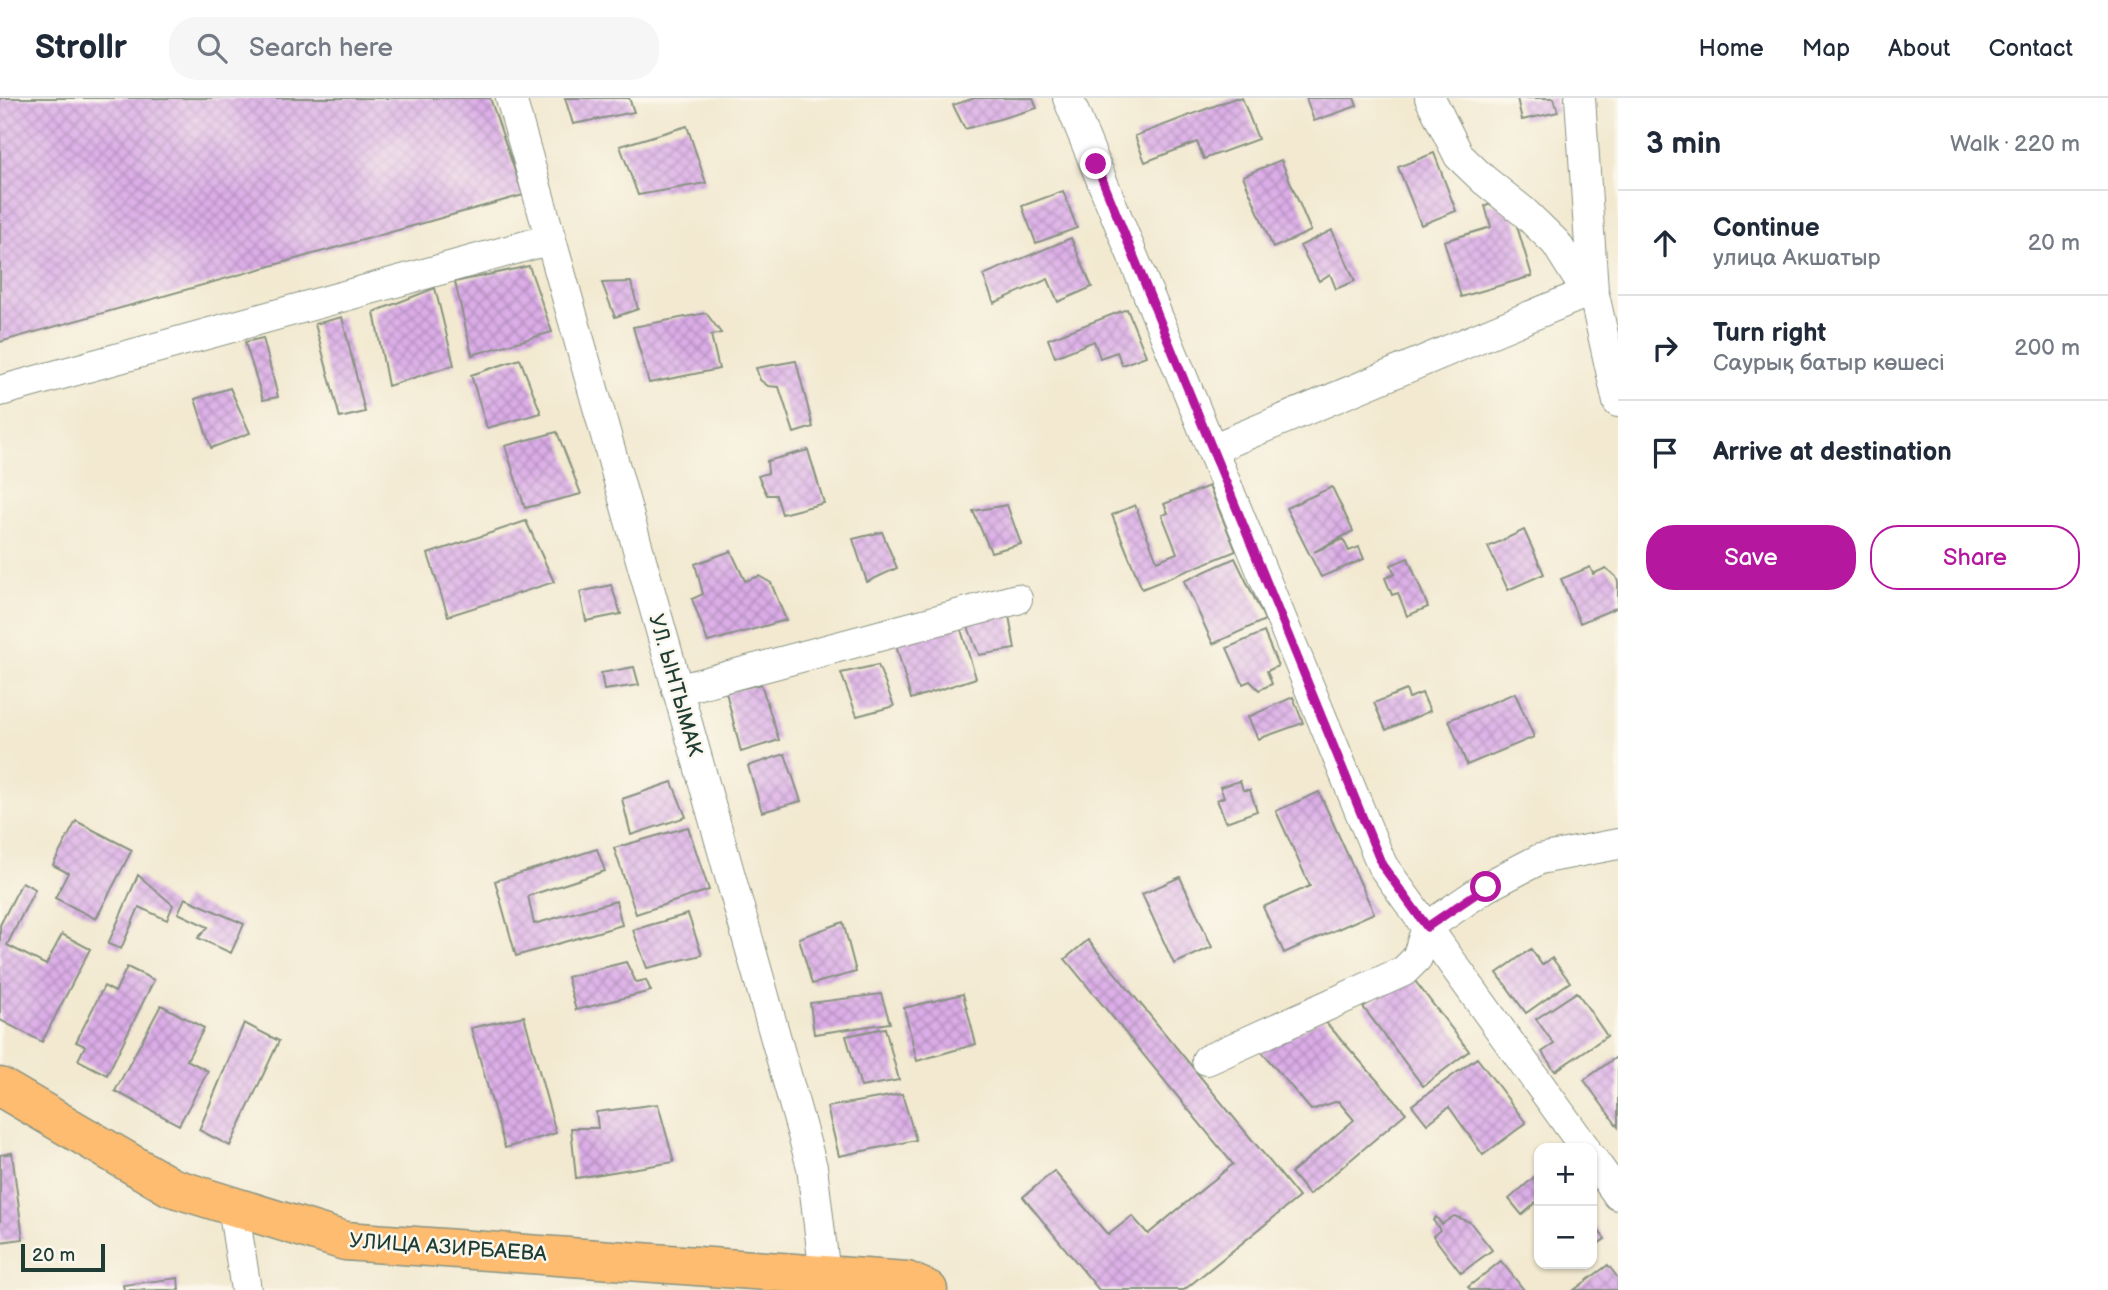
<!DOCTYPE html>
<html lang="en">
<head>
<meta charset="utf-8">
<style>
	:root { --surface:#fff; --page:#f6f6f7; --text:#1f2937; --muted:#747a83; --line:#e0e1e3; --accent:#b5179e }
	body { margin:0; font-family:"Balsamiq Sans",sans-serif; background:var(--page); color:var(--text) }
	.controls { position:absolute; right:21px; bottom:21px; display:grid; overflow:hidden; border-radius:14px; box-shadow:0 2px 5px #0004 }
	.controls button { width:63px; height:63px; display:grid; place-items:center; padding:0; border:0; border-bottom:2px solid var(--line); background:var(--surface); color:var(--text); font:35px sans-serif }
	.scale { position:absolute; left:21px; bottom:18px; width:84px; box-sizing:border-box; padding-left:7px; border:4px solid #1f3d34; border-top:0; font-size:19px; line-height:24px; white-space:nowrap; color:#1f3d34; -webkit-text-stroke:5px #fbf7ec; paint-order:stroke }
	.stop { position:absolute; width:21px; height:21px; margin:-16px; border:5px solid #b5179e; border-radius:50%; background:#fff }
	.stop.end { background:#b5179e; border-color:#fff; box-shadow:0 2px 7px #0008 }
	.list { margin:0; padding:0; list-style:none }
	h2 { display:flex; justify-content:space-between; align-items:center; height:91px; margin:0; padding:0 28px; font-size:30px }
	h2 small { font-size:23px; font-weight:400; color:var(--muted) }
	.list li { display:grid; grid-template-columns:46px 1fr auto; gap:21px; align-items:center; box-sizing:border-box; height:105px; padding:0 28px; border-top:2px solid var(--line) }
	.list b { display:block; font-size:26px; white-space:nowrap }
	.list p { margin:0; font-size:23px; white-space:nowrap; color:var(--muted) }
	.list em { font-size:23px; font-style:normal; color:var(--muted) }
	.actions { display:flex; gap:14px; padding:21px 28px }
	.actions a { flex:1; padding:16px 0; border:2px solid var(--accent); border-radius:28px; text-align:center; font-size:24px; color:var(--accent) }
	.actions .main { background:var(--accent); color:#fff }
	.icon { flex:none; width:38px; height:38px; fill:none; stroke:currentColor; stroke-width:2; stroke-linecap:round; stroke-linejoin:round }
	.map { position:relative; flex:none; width:1618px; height:1192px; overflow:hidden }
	header { display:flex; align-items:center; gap:42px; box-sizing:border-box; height:98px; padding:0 35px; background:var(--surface); border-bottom:2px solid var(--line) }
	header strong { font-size:33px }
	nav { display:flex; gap:38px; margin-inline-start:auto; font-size:24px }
	.search { width:490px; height:63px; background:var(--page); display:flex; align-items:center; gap:18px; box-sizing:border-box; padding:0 24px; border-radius:28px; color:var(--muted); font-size:26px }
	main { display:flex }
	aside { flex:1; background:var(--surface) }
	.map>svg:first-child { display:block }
</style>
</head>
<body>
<header>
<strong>Strollr</strong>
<div class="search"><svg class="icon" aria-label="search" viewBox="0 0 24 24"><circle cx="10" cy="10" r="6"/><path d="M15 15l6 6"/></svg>Search here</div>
<nav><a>Home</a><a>Map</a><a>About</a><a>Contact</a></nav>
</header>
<main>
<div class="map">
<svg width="1618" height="1192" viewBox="0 0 1618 1192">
	<defs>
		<pattern id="building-cross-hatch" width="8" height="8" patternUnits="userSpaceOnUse" patternTransform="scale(1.75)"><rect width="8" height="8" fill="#dcade8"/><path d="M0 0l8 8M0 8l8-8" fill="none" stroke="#b28ebd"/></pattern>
	</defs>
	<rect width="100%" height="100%" fill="#fbf7ec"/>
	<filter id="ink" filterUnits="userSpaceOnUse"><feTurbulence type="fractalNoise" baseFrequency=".0143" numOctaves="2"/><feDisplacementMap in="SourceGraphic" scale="14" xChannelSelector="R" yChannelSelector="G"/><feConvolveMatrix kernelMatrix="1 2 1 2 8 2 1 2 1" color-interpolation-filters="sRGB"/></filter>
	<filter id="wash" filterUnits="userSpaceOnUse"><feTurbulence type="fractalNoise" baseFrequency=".00686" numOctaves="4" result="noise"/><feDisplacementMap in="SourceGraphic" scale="28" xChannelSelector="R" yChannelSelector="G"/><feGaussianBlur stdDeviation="1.57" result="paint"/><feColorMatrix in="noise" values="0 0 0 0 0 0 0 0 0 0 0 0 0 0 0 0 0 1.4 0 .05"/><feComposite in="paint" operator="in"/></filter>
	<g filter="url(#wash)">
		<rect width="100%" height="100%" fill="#f2e9d0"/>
		<g id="blocks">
			<path fill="url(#building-cross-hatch)" d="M0,0H490L523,97L0,244Z
				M565,0H629L634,14L573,26Z
				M975,0H1033L1037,10L965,31L953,7Z
				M1235,0H1242L1258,41L1204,61L1197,44L1145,64L1135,38Z
				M1306,0H1354L1357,8L1314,23Z
				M1517,0H1554L1558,14L1522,22Z
				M687,28L706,85L638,97L620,48Z
				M1434,55L1456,113L1421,127L1398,69Z
				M1281,62L1311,133L1273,150L1243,78Z
				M1063,93L1077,130L1036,145L1022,108Z
				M1509,102L1532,178L1461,199L1444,143L1491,129L1485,108Z
				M1332,132L1355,183L1336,191L1330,176L1319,183L1300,148Z
				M1071,140L1092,189L1058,204L1048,181L994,205L983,177Z
				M529,168L552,234L472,257L455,184Z
				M631,184L638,211L615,219L602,185Z
				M435,190L454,267L388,288L374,214Z
				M1127,211L1146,258L1122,267L1117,254L1100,260L1094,243L1055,259L1048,241Z
				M706,215L721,235L711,237L719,271L649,285L633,229Z
				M342,219L365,314L340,320L315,226Z
				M263,240L278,299L263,302L245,244Z
				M520,261L541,315L487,330L471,277Z
				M796,263L813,329L794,335L779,289L768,288L760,282L756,270Z
				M230,290L250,335L211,350L195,301Z
				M557,334L581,396L525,410L505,348Z
				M808,352L824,405L782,416L776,397H767L758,378L768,375L767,363Z
				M1209,388L1236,453L1142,491L1112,417L1135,407L1157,463L1177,455L1162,417L1168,415L1164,406Z
				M1332,389L1353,433L1314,454L1343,441L1349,453L1359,449L1364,461L1321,479L1286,410Z
				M1007,407L1021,446L991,454L973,413Z
				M526,423L554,484L448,518L428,456Z
				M1524,432L1544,476L1508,492L1488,449Z
				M882,434L897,470L867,484L853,441Z
				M731,453L745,483L759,478L771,485L786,522L708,544L692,501L703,496L695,466Z
				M1235,460L1265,522L1213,546L1184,483Z
				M1408,460L1428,509L1407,518L1398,495L1392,497L1385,480L1395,476L1391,467Z
				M1590,469L1593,476L1606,470L1616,479L1618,484V509L1580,525L1561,481Z
				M611,487L621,516L586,523L580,494Z
				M1008,512L1015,551L979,557L965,521Z
				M959,525L976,580L911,601L894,540Z
				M1264,534L1278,568L1267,573L1272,586L1259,592L1250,583L1243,586L1227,550Z
				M878,567L894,608L857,618L841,575Z
				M634,569L639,587L604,592L601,575Z
				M761,586L779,642L741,654L726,594Z
				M1406,592L1409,600L1422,595L1430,613L1386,632L1374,605Z
				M1515,595L1534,639L1467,667L1449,622Z
				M1293,599L1303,625L1258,641L1248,619Z
				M785,656L801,703L762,714L748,668Z
				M1240,683L1243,692H1250L1257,713L1226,724L1217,702L1224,699L1220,689Z
				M672,684L686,719L631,737L622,701Z
				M1319,694L1374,815L1284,855L1263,809L1310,788L1276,713Z
				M76,723L132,752L96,821L55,800L68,775L53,767Z
				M688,729L709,792L636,816L614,750Z
				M597,751L605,773L528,798L534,826L616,803L622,827L516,858L495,783Z
				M138,777L173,807L167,822L139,809L121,851L108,846Z
				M1180,779L1212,849L1174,866L1142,796Z
				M22,784L35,791L7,847L46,867L62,836L90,851L42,944L0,922V827Z
				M185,800L244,826L231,855L198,840L208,829L178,815Z
				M688,816L702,857L647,870L633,832Z
				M843,824L856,874L812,886L799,840Z
				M1088,842L1299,1099L1184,1192H1099L1023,1099L1054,1073L1108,1137L1132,1118L1148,1136L1233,1066L1065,861Z
				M1531,851L1542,867L1552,860L1570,884L1526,915L1497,875Z
				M626,864L636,884L646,882L651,893L576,912L567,879Z
				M127,869L154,882L107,977L78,962L85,948L76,944L104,888L115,894Z
				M1412,879L1469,953L1423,988L1363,909Z
				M1577,894L1607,938L1555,973L1542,954L1554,946L1536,921Z
				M881,896L890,925L814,936L810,905Z
				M963,896L976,946L917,963L904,910Z
				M161,907L204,930L187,962L208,973L179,1027L115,993Z
				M524,918L556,1035L505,1050L471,930Z
				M1323,921L1406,1015L1309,1097L1291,1075L1354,1022L1338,1003L1311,1012L1261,953Z
				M244,925L279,943L230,1048L199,1032Z
				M885,930L899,982L861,989L846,938Z
				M1618,958V1029L1584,982Z
				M1477,960L1526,1025L1483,1057L1449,1009L1427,1026L1412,1007Z
				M902,996L916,1042L839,1058L827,1009Z
				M658,1006L674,1064L576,1080L571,1030H598L596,1014Z
				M12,1055L23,1141L0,1144V1057Z
				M1539,1075V1102L1522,1117L1509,1101Z
				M1454,1118L1470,1124L1492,1152L1461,1175L1433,1138L1440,1132L1433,1122L1436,1119L1442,1126Z
				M1592,1124L1605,1141L1592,1150Z
				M1501,1163L1524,1192H1471L1468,1189Z
				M1608,1167L1618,1180V1192H1574Z
				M178,1180L179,1192H124L123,1187Z"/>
		</g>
	</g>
	<g filter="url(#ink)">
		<use href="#blocks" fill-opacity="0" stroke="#889382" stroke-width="2"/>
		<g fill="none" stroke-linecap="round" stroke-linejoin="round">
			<g stroke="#889382" stroke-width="32">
				<path id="minor" d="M511,0L812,1069L825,1177
					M1068,0L1382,767L1585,1050
					M1580,0L1593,192L1618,304
					M0,293L551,141
					M1212,351L1593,192L1576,177L1556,145L1524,114L1483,81L1459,58L1430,0
					M677,592L1017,501
					M1207,962L1404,873L1417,860L1427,829L1486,789L1540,761L1618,746
					M1592,1060L1618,1097
					M233,1108L246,1192"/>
			</g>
			<g stroke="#889382" stroke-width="41">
				<path id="primary" d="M0,989L171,1089L345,1143L907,1183L928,1192"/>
			</g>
			<use href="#minor" stroke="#fff" stroke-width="30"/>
			<use href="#primary" stroke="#fdbc70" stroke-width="38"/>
		</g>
	</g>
	<g fill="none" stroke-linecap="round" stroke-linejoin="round" filter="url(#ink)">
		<path stroke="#b5179e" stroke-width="9" d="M1096,66L1382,767L1427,829L1486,789"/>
	</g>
	<g text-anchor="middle" stroke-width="5" stroke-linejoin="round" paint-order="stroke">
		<g font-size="21" fill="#1f3d34" stroke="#fbf7ec">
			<text transform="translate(676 587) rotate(74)" y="7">УЛ. ЫНТЫМАК</text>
			<text transform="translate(448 1149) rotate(4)" y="7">УЛИЦА АЗИРБАЕВА</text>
		</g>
	</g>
</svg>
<div class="controls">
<button>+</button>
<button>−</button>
</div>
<div class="scale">20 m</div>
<div class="stop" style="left:1486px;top:789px"></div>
<div class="stop end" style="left:1096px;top:66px"></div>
</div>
<aside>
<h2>3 min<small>Walk · 220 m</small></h2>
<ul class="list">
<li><svg class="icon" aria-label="ahead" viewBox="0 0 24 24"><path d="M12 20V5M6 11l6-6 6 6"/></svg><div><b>Continue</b><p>улица Акшатыр</p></div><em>20 m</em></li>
<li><svg class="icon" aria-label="right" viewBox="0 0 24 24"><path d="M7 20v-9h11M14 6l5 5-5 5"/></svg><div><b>Turn right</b><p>Саурық батыр көшесі</p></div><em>200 m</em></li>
<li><svg class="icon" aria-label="arrive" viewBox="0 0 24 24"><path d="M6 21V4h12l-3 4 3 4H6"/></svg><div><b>Arrive at destination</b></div></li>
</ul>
<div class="actions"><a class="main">Save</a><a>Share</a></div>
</aside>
</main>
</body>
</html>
